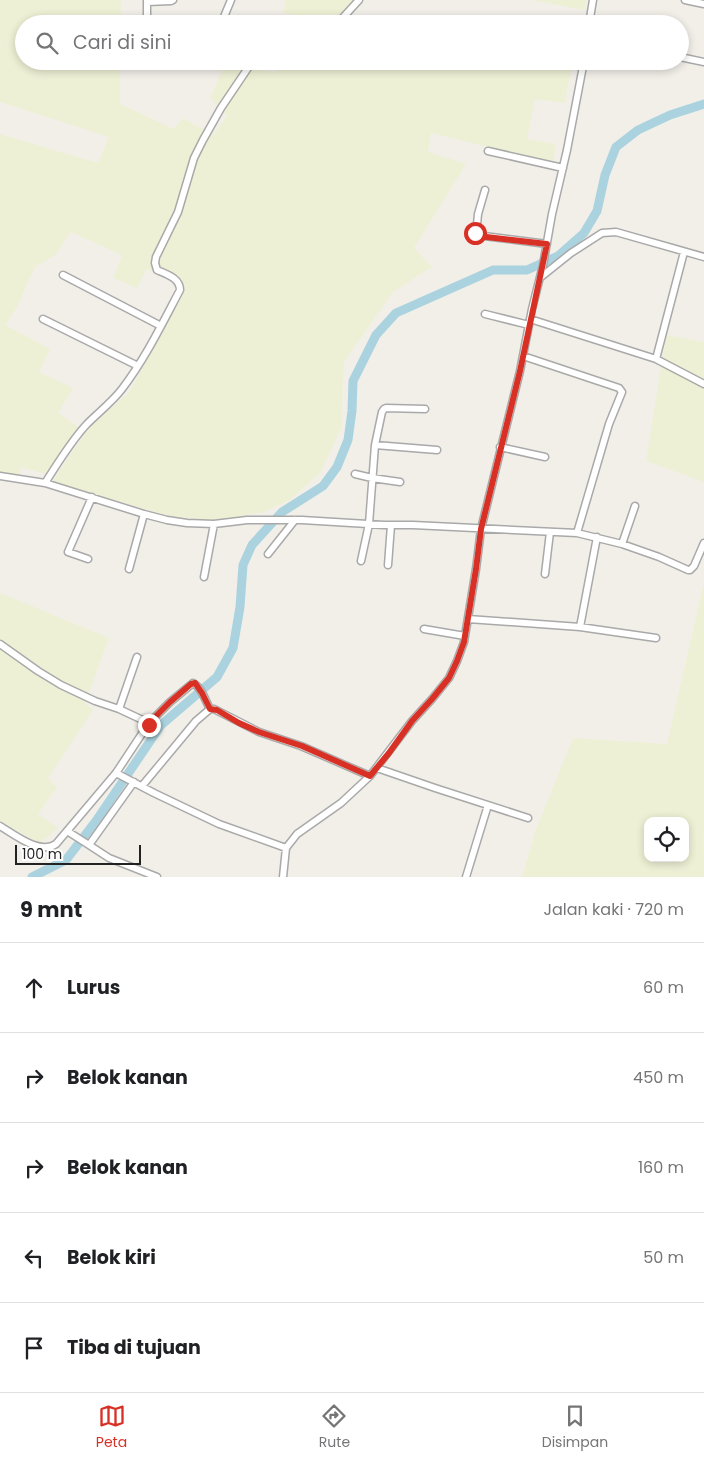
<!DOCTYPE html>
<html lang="id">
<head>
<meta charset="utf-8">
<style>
	:root { --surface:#fff; --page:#f2f2f2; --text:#202124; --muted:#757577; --line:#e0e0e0; --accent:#d93025 }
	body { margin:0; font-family:Poppins,sans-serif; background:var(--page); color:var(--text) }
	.controls { position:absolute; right:15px; bottom:15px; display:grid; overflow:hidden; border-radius:10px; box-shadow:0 2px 8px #0003 }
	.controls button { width:45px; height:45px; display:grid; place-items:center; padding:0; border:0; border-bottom:1px solid var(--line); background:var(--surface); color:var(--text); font:25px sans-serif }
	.scale { position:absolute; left:15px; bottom:12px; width:126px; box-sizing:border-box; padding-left:5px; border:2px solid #222; border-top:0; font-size:14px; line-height:18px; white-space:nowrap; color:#222; -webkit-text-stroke:4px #fff; paint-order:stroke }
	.stop { position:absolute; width:15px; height:15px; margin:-11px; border:4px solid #d93025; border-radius:50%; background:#fff }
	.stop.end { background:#d93025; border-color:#fff; box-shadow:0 1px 5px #0008 }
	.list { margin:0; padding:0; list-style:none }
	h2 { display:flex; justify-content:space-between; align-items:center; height:65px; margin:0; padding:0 20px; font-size:21px }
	h2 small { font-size:16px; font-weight:400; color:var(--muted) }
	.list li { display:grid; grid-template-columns:32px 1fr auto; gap:15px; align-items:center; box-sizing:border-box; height:90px; padding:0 20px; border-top:1px solid var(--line) }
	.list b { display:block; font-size:19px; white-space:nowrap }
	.list em { font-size:16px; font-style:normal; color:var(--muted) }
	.icon { flex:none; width:28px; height:28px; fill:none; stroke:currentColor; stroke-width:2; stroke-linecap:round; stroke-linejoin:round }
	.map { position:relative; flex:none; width:704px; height:877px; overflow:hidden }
	.search { position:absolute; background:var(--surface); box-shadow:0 2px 8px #0003; left:15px; right:15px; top:15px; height:55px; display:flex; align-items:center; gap:12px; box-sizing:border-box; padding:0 18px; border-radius:28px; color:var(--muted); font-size:19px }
	.sheet { height:515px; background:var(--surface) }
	nav { display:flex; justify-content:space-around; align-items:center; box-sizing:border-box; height:70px; border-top:1px solid var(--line); background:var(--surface); font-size:14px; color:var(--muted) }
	nav a { display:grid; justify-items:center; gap:2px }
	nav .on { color:var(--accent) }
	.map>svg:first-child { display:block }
</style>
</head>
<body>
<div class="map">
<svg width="704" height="877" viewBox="0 0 704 877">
	<rect width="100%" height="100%" fill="#f2efe9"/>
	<path fill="#eef0d5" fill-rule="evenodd" d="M0,0H121L120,24H24V61H120V104L174,129L183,118L213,135L227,116L210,98L224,66L274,72L286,67L287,61H565L572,63L565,103L535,99L527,139L556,144L553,163L431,133L428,152L466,164L414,248L432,267L393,292L344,362L341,428L321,472L290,500L263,512L217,521L169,516L52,482L88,429L130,391L185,285L147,269L137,288L113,278L122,255L71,232L55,255L35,267L16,309L5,325L50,349L39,372L73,388L58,413L79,427L45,474L21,467L19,476L0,473V134L98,163L109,137L0,102Z
		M286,0H360L347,18L377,24H334V22L283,13Z
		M531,0H587L585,10Z
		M666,335L704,342V482L646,461Z
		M704,582V877H522L535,832L573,738L667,744ZM648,821H685V858H648Z
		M0,593L109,638L85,703L93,710L48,778L57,787L38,814L58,828L40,843L0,822Z"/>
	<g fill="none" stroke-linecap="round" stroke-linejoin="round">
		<path stroke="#aad3df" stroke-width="9" d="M32,877L66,860L96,821L161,725L217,677L233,648L240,607L243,565L252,545L282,512L323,486L337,467L348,440L352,411L353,381L376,335L396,313L493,270H527L558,256L584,233L597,211L605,175L616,147L638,130L670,115L704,104"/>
		<g stroke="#a9a9a9" stroke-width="9">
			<path id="street" d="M147,0V24
				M685,0L704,4
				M147,2L171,1L173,0
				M221,24L231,0
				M337,24L359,0
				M589,24L593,0
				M680,57L704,62
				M275,61L252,62L221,108L203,140L194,158L178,212L156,257L155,263L157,270C166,274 180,278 180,290C162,324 145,359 122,389C112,402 99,412 87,424C71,441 58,463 45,483L144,514L167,520L187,523L214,524L247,520H302L384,525H413L577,533L622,544L659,557L688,570H690L694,566L704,543
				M488,151L563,168
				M485,190L478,214L476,235L547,244
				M63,275L161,326
				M541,277L571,253L602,233L616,232L704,257
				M485,314L529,325
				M43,319L138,366
				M530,319L656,359L704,384
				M523,356L619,388L622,392L609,424L577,533
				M656,359L684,252
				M375,445L437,450
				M500,447L545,457
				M355,474L372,478L400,482
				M0,476L45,483
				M622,544L635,506
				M268,554L295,520
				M88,559L68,552L92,497
				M361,561L369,524L375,445L382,412L384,409L386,408L425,409
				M388,565L391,525
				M129,569L144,514
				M545,574L550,532
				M204,577L214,524
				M468,619L580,627L656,638
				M580,627L597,537
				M424,629L465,636
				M0,644L38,671L61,685L95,701L119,709L149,723L116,773L56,844C40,855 15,835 0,826
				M119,709L137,657
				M149,723L170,702L193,683C202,688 205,700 210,709
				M377,768L435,788L528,818
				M116,773L154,793L219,824L286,848
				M134,782L89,845L109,858L157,877
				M142,786L196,721L210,709H214L259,732L301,746L370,776
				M67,831L89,845
				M283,877L286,848L297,834L341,803L370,776L412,721L432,699L449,678L457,661L464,642L476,569L481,529L520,371L532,309L543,265L552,214L567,150L584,61
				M466,877L488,805"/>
		</g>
		<use href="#street" stroke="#fff" stroke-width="6"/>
	</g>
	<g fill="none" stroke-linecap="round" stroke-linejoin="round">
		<path stroke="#d93025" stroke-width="6" d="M149,725V723L170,702L191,684L195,683L202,693L210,709L217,710L239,723L259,732L302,746L370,776L389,753L412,721L432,699L449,678L457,661L464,642L476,569L481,529L520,371L547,244L478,236L475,233"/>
	</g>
</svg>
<div class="controls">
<button><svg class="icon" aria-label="locate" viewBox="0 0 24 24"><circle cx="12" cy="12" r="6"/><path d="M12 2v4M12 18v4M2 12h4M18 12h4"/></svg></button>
</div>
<div class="scale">100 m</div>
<div class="stop" style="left:475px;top:233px"></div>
<div class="stop end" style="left:149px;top:725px"></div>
<div class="search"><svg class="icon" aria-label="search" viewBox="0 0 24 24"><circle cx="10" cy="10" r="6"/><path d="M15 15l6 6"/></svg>Cari di sini</div>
</div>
<section class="sheet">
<h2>9 mnt<small>Jalan kaki · 720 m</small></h2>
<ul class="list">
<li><svg class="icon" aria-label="ahead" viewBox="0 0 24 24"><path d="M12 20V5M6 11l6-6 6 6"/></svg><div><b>Lurus</b></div><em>60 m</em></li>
<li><svg class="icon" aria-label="right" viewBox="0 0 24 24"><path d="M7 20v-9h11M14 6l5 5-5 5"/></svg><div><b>Belok kanan</b></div><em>450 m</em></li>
<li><svg class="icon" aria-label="right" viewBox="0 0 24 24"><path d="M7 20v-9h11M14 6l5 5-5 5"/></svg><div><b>Belok kanan</b></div><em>160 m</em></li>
<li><svg class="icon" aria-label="left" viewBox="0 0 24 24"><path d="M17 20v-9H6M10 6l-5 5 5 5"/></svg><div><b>Belok kiri</b></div><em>50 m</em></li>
<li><svg class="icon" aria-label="arrive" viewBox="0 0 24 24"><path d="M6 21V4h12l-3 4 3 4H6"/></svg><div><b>Tiba di tujuan</b></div></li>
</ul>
</section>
<nav>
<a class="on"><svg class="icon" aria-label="map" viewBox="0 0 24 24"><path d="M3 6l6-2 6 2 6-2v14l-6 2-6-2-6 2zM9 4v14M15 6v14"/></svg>Peta</a>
<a><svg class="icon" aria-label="directions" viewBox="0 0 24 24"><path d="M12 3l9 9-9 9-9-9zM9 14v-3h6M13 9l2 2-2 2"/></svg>Rute</a>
<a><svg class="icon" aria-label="saved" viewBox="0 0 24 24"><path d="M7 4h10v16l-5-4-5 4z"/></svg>Disimpan</a>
</nav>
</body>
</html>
